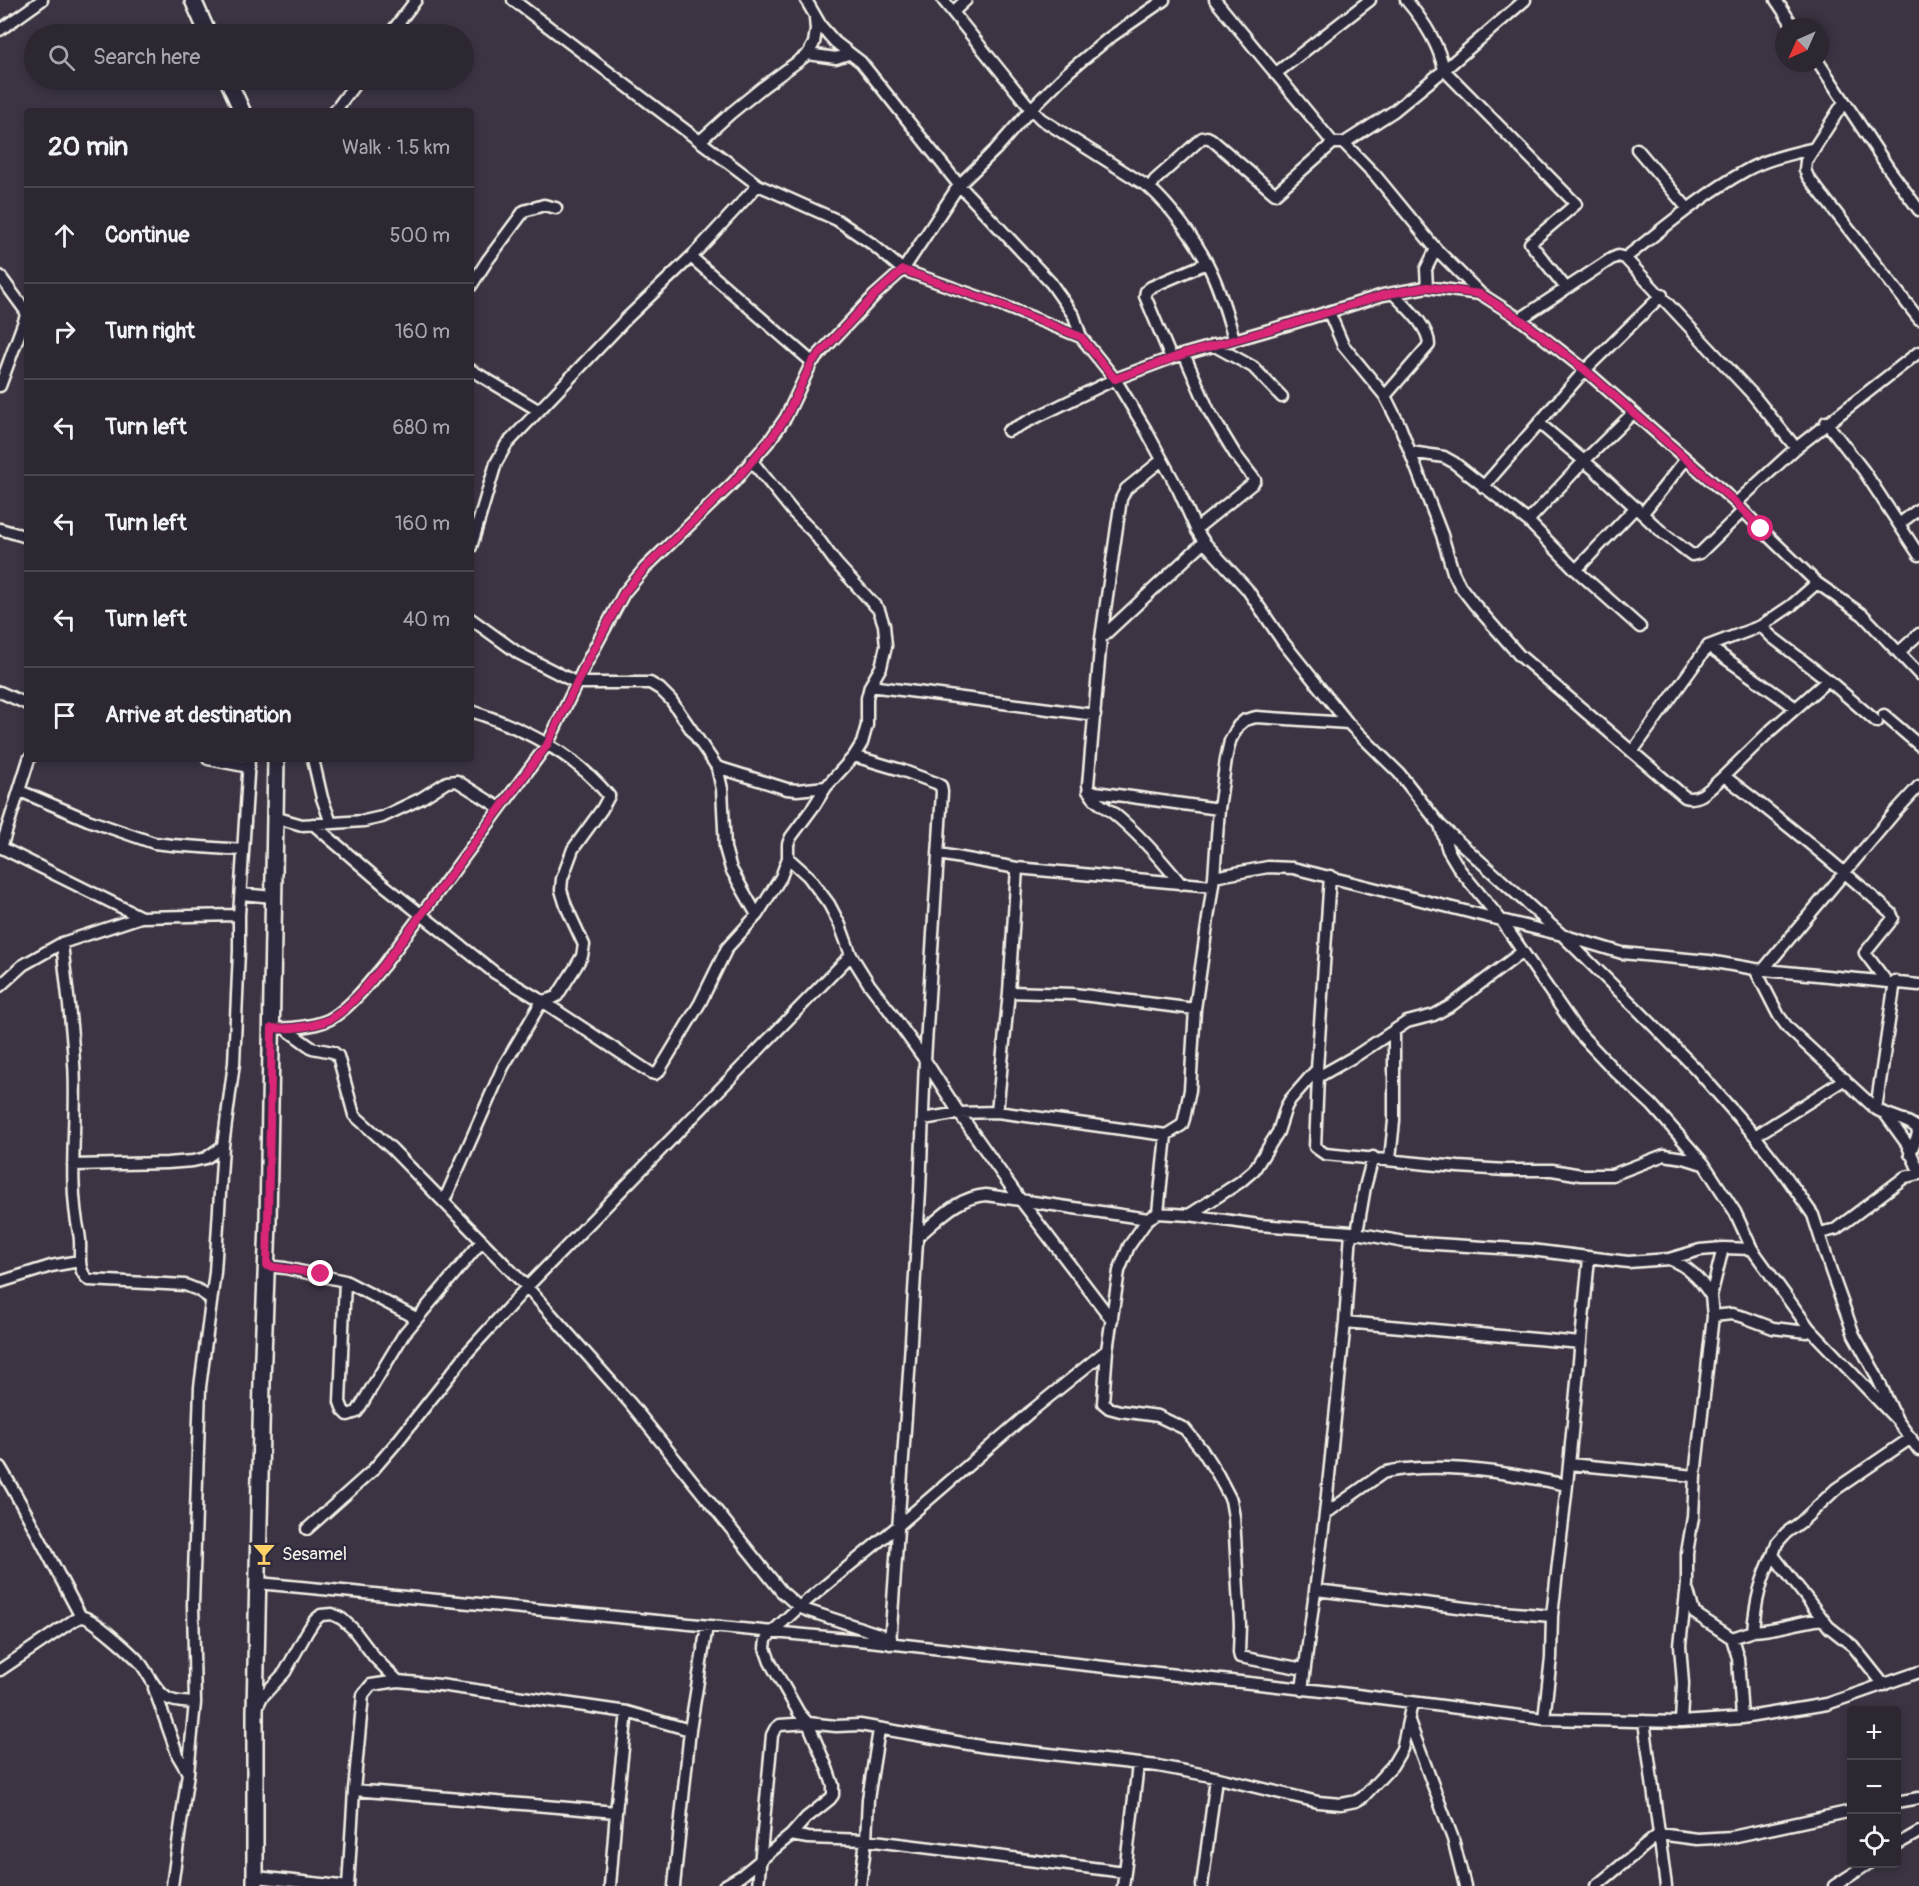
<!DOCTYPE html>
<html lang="en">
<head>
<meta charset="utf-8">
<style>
	:root { --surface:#2d2732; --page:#39333e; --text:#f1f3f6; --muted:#a7a5ac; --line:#48444d }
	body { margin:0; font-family:Pangolin,sans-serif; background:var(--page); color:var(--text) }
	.controls { position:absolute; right:18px; bottom:18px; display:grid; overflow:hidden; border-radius:6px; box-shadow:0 3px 9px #0003 }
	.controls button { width:54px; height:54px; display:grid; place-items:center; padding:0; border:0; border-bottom:2px solid var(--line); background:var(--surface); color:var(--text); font:30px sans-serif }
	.compass { position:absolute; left:1775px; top:18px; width:54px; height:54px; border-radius:50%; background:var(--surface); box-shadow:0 3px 9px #0003; rotate:225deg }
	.stop { position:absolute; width:18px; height:18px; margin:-14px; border:4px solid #db2777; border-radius:50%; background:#fff }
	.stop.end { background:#db2777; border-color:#fff; box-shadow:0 2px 6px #0008 }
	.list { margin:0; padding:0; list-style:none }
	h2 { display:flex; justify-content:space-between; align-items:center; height:78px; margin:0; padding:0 24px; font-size:26px }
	h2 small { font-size:20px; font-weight:400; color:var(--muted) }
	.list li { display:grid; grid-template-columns:39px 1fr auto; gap:18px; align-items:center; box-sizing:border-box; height:96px; padding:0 24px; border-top:2px solid var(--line) }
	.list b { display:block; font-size:22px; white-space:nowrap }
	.list em { font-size:20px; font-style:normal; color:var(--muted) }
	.icon { flex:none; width:33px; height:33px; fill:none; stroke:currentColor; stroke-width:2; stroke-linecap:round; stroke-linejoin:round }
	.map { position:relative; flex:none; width:1919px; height:1886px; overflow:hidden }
	.search { position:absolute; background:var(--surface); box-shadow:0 3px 9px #0003; left:24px; top:24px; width:450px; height:66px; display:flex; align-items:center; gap:15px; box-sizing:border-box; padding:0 21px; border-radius:33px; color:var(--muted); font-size:22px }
	.panel { position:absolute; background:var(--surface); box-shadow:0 3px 9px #0003; left:24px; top:108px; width:450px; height:654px; border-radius:6px }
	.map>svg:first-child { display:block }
</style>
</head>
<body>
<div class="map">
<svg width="1919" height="1886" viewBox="0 0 1919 1886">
	<rect width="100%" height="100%" fill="#3c3443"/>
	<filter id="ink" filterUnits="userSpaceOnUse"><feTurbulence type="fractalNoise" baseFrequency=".0167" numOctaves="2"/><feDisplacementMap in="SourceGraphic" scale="12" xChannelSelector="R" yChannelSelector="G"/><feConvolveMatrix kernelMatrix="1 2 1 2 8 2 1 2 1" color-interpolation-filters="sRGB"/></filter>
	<g filter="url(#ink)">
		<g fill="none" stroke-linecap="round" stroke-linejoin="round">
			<g stroke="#f4f1e8" stroke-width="15">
				<path id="street" d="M513,0L758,185L837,220L872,244L903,270L996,303L1081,337
					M806,0L821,26L835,42L861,62L959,185L1051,283L1074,316L1081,337L1115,379L1146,430L1178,489L1196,529L1204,542L1247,589L1283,642L1348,723L1399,773L1440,825L1448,850L1460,870L1501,920L1562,935L1622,953L1709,961L1755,969L1919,985
					M943,0L1031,109L1041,119L1150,188C1171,207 1194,238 1207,263C1219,286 1227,314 1234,339
					M1215,0L1333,143H1344L1376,176L1436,249L1481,294L1520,319L1585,370L1736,503L1761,529L1817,583L1863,615L1919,674
					M1406,0C1423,20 1439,44 1444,70L1576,204L1530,243L1566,288
					M1776,0L1794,27
					M953,12L966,0
					M0,30L42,0
					M390,34L416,0
					M808,54L836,58L848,54
					M1819,63L1889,169L1919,210
					M1275,74L1370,0
					M1844,102L1806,161L1805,170L1808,177L1919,319
					M335,111L358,80
					M700,141L731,113L763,87L808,54L814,43L816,30L815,18
					M1344,143L1394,111L1444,70L1525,0
					M1637,149L1688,209
					M1150,188L1155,180L1202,138L1207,137L1211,139L1275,194L1333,143
					M691,257L812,362
					M1625,258C1664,228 1702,195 1745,171C1766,159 1791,154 1815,148
					M0,276L27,313
					M471,286L487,261L524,211L544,205L556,208
					M1427,287L1426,269L1436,249
					M1329,312L1343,345L1385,396L1400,426L1442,535L1453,572L1460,586L1474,604L1519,655L1685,797C1701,802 1712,786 1724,776
					M1520,319L1611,259L1618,256L1625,258L1754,396L1796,448
					M1213,345L1253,367L1282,397
					M1184,354L1209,411L1235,454L1255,480L1252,484L1196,529
					M1171,358L1145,296L1146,291L1151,287L1207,263
					M471,370L538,410
					M0,386L27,313
					M1385,396L1429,345C1429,326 1405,306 1393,293
					M1826,422L1864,471L1919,555
					M1540,424L1596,471L1664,534L1692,555L1700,553L1743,511
					M1008,431L1115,379L1171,358L1290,324L1383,295L1427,287L1480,294
					M1411,452L1444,457L1453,462L1528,521L1576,570L1640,627
					M1162,460L1126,489L1121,499L1101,638L1088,785C1089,799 1102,805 1112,812C1138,833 1160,858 1181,884
					M1483,487L1585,370L1662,295
					M1736,503L1796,448L1919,352
					M1643,513L1686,459
					M1528,521L1584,461L1633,413
					M1899,524L1919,509
					M0,529L27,537
					M471,547L496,463L506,445L627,318L696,252L758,185
					M1576,570L1636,507
					M471,619L518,653L577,683H650L660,689L671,700L717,767L722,789L725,848L731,869L757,915
					M1761,626L1772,637L1828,680L1877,722
					M1101,638L1204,542
					M1708,646L1796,708
					M1899,652L1919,634
					M1828,680L1771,730L1724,776C1782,820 1837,865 1891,913L1893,918L1891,921L1865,953L1886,981
					M870,686L1095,715
					M0,692L27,704
					M1884,715L1919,745
					M1632,752L1708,646L1761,626L1792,605L1817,583
					M854,756L901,770L936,783L941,786L942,792L925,1060L920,1191L910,1358L890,1644
					M208,759L249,767
					M313,759L322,798L331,823
					M717,767L787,789L797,790L826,787L854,756L862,743L867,725V698L870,686L881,667L886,646L884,625L879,610L836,563L814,533L794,513L751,460
					M20,791L88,820L154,843L172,845L243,850
					M1088,791L1219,809
					M274,817L302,825L364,821L382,817L420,799L447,782L457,781L500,808
					M313,824L384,885L495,973L542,1001L651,1073L655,1074L659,1071L700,1003L727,948L757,915L781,877L788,858V844L791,837L814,806L826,787
					M1440,825L1562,935L1638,1010L1697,1070L1755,1136L1783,1172L1813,1215L1831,1271L1854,1335L1874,1371L1897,1420L1919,1450
					M0,847L141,917
					M1,848L29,759
					M939,854L1017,868L1212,886
					M788,858L808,876L829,904L840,925L851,955L869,984L889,1010L925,1060L959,1113L1019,1198L1112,1320
					M1330,876L1317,1069L1318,1077L1315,1147L1325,1154L1458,1167L1506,1170H1552L1581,1175H1612L1664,1155L1684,1158L1703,1164
					M1214,877L1268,867L1293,868L1501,920L1578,1032L1616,1072L1652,1105L1704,1164L1735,1212L1752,1249L1809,1328L1897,1420
					M241,894L273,897
					M62,943C66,983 72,1023 74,1063C78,1120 67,1177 79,1233C83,1249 74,1269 89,1280L185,1285L198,1290L211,1299
					M1755,969L1779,1016L1788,1028L1876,1109C1889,1117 1906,1118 1917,1128L1918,1134L1910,1154
					M1763,970L1896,811L1919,786
					M0,986L23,965L62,943L141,917L239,915
					M1009,992L1017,868
					M271,1028C288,1030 322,1026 335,1016C354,1003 369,983 384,965L547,745L586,664L624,593L645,568L734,482L770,440L786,417L812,362L875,295L903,270L959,185L996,149L1031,109L1068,72L1109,38L1164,0
					M287,1030L312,1048L333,1052L338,1056L354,1115L391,1148L527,1287L630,1403L781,1591L799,1607L809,1611L891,1638
					M1318,1077L1357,1055L1407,1022L1434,1015L1452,1005L1522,952
					M1876,1109L1895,981
					M997,1112L1009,992L1074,994L1195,1009
					M1886,1115L1907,1144L1919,1171
					M923,1119L959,1113L997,1112L1166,1135
					M1755,1136L1845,1079
					M1390,1159L1394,1121V1031
					M73,1165L167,1163L193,1161L206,1158L223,1146
					M444,1201L503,1067L542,1001L551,999L557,996L575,968L582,956L584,945L566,906L561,890L562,879L573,849L602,809L609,796C575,754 521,727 471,711
					M1158,1213L1166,1135L1182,1125L1184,1119L1190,1090L1195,1009L1214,877L1219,809L1226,759L1230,741L1238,726L1245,720L1256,717L1348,723
					M1189,1215L1240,1182L1254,1170L1278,1132L1286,1107L1290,1100L1317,1069
					M1357,1233L1365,1187L1373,1157
					M1820,1233L1836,1229L1905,1177L1919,1174
					M917,1237C938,1220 957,1197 986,1195L1148,1219L1158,1213L1189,1215L1259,1225L1351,1232L1404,1242L1531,1250L1628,1262L1669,1259L1700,1250L1723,1248L1752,1249
					M1669,1259C1688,1266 1700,1279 1711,1296
					M267,1266L285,1268L345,1281L416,1318
					M345,1281L340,1402L343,1410L348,1415L357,1412L404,1334L482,1241
					M0,1282L51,1266L79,1261
					M1713,1316L1732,1314L1744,1317L1773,1328L1807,1332L1809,1328
					M1345,1322L1581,1343
					M1107,1350L1103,1403L1109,1408L1120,1411L1158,1416L1185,1429L1202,1450L1218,1475L1231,1500L1234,1517L1240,1625L1239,1653L1240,1657L1304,1669
					M1569,1464L1695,1476
					M0,1467C29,1515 54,1567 81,1617
					M1325,1514L1383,1473C1395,1469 1407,1469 1420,1468C1470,1466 1519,1475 1567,1485
					M307,1529L372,1471L397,1442L469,1351L527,1287L851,955
					M1773,1555C1760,1580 1755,1604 1753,1631C1777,1630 1799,1622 1822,1619
					M258,1583L869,1641L1349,1694L1544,1719L1681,1722L1742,1718L1827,1704L1919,1672
					M1316,1590L1491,1611L1552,1616
					M1688,1591L1694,1613L1732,1638
					M0,1670L74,1620C76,1619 80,1617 83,1617C93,1618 134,1655 141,1664C150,1676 154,1689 167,1698C175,1703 186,1702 195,1703
					M1884,1685L1853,1646L1829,1627L1773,1555L1777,1543L1786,1533L1801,1522L1836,1489L1911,1438
					M154,1688L178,1756L188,1773
					M1302,1690L1325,1514L1345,1322L1351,1232
					M256,1709L262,1697L285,1672L307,1632L314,1621L321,1615L332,1614L342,1619L353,1629L375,1658L398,1681
					M1742,1718L1738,1658L1732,1638L1753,1631
					M1544,1719L1551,1658L1552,1616L1567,1485L1589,1258
					M1409,1721L1453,1839L1465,1886
					M1644,1721L1666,1886
					M1681,1722L1683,1684L1680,1645L1687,1584V1553L1693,1517L1695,1476L1713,1316L1711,1296L1723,1248
					M354,1790L616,1812L610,1886
					M1896,1802L1919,1798
					M616,1812L627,1712
					M791,1835L806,1818L830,1799L833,1795V1785L827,1768L808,1723L799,1713L770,1662L765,1648L766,1640L771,1633L799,1607L899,1525L1030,1412L1107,1350L1119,1271L1129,1246L1148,1219
					M1896,1845L1919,1832
					M1125,1872L1138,1765
					M256,1877L341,1886
					M172,1886L188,1773L195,1703L193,1604L200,1387L215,1272L223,1146L234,1063L239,951V915L249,759
					M348,1886L354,1790L363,1695L371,1685L398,1681L440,1685L627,1712L690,1730
					M674,1886L690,1730L707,1626
					M724,1886L741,1876L791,1835L808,1838L866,1840L1125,1872L1123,1886
					M758,1886L772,1735L775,1729L780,1725L808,1723L836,1726L860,1725L986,1747L1158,1766L1206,1775L1318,1802L1341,1804L1356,1801L1363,1797L1392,1766L1402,1749L1412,1703
					M860,1886L866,1840L868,1799L879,1730
					M1202,1886L1216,1778
					M1596,1886L1659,1834L1697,1839L1732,1837L1852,1811
					M1834,1886L1868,1864"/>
			</g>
			<g stroke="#f4f1e8" stroke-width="20">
				<path id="secondary" d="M193,0L208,34
					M228,80L242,111
					M255,1886V1712L262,1382L268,1222L276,759"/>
			</g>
			<use href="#street" stroke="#2f2a3d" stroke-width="10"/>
			<use href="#secondary" stroke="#2f2a3d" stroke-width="15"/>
		</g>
	</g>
	<g fill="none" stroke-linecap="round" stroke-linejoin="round" filter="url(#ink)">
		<path stroke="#db2777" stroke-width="8" d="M321,1274L267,1266L272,1028C288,1030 322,1026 335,1016C354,1003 369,983 384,965L547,745L586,664L624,593L645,568L734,482L770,440L786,417L812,362L875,295L903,270L996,303L1081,337L1115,379L1184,354L1290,324L1383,295L1427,287L1480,294L1520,319L1585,370L1736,503L1761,529"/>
	</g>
	<defs>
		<g id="bar-bare" transform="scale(1.8)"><path d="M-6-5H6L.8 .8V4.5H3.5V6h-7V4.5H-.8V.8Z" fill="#ffd166" stroke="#2f2a3d" stroke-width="2.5" paint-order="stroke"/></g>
	</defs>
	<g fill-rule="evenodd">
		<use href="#bar-bare" x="264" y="1554"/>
	</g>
	<g text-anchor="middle" stroke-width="4.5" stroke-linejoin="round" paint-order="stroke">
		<g font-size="18" fill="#f4f1e8" stroke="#2f2a3d" text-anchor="start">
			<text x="282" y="1560">Sesamel</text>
		</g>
	</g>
</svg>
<div class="controls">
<button>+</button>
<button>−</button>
<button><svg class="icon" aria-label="locate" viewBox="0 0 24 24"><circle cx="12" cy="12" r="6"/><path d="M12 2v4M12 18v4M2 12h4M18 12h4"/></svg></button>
</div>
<svg class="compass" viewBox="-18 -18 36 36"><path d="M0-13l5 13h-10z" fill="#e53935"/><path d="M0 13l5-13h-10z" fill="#a7a5ac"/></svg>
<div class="stop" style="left:1761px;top:529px"></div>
<div class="stop end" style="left:321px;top:1274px"></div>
<div class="search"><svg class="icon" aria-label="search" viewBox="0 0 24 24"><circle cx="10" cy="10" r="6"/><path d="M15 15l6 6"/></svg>Search here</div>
<section class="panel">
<h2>20 min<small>Walk · 1.5 km</small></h2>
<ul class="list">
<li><svg class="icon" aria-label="ahead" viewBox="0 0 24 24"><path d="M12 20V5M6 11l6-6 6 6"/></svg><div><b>Continue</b></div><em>500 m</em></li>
<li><svg class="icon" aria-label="right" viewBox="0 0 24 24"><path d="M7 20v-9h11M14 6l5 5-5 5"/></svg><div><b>Turn right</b></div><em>160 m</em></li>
<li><svg class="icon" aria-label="left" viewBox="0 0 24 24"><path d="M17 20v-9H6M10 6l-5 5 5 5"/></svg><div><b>Turn left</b></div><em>680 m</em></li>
<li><svg class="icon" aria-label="left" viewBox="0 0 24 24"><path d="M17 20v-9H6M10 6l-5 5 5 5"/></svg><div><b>Turn left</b></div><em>160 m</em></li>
<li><svg class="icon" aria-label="left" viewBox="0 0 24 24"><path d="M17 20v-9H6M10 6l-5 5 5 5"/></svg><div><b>Turn left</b></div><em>40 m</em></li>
<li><svg class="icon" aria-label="arrive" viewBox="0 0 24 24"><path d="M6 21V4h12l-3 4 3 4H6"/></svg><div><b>Arrive at destination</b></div></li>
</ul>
</section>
</div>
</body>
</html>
